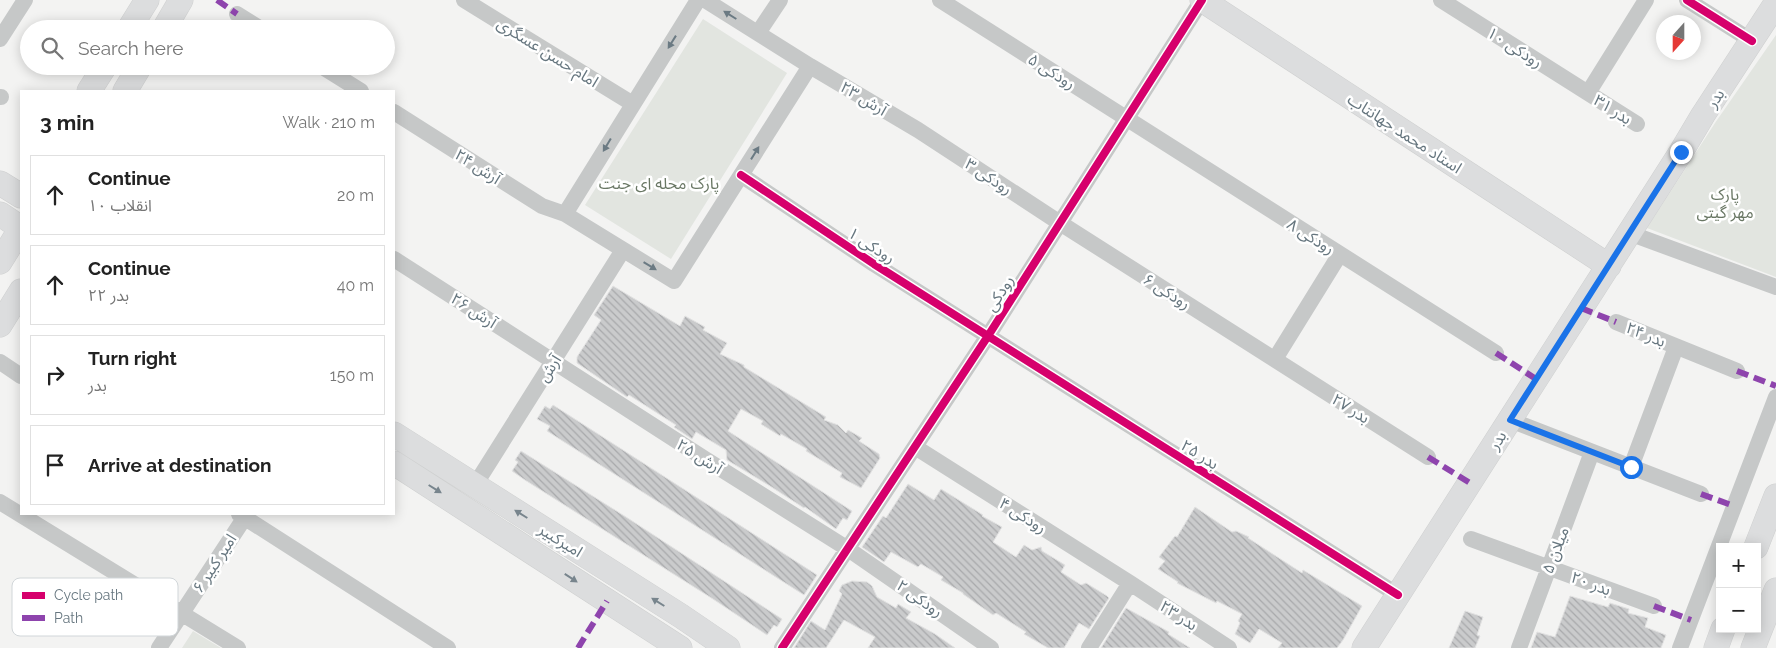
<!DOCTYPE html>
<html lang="en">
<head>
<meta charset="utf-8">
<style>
	:root { --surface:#fff; --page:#f6f6f6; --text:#222; --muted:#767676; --line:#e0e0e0 }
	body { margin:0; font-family:Raleway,"Noto Sans Arabic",sans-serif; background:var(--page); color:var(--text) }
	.controls { position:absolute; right:15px; bottom:15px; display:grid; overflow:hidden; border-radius:0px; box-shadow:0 2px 12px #0003 }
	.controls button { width:45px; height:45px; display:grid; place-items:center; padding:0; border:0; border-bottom:1px solid var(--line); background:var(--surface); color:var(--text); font:25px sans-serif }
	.compass { position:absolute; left:1656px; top:15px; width:45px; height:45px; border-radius:50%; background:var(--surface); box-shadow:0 2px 12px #0003; rotate:201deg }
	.stop { position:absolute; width:15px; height:15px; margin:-11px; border:4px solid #1a73e8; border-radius:50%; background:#fff }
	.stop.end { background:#1a73e8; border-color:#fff; box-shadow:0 1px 5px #0008 }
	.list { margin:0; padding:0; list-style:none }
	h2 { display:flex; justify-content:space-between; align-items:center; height:65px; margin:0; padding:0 20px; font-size:21px }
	h2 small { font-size:16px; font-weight:400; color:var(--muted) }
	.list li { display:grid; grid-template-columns:32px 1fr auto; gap:15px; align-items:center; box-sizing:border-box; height:80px; margin:0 10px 10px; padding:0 10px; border:1px solid var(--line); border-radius:0px }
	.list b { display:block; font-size:19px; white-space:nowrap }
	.list p { margin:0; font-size:16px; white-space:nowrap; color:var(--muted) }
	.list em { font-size:16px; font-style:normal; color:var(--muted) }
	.icon { flex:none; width:28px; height:28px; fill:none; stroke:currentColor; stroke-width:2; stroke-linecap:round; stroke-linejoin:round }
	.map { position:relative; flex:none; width:1776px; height:648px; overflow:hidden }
	.search { position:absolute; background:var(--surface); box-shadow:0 2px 12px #0003; left:20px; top:20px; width:375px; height:55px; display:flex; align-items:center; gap:12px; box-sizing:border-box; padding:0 18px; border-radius:28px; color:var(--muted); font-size:19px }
	.panel { position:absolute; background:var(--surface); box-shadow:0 2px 12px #0003; left:20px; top:90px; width:375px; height:425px; border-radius:0px }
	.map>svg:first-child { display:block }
</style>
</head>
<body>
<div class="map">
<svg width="1776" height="648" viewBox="0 0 1776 648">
	<defs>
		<pattern id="building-back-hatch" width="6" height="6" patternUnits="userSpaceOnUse" patternTransform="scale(1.25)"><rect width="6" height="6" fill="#cacbcc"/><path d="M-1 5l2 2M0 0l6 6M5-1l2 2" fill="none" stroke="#a8a9ab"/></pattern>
	</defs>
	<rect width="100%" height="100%" fill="#f3f3f2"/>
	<path fill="#e2e5e0" d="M703,19L787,73L671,259L585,205Z
		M1776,35V277L1647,228L1715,123Z
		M193,631L221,648H182Z"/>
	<path fill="url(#building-back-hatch)" stroke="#e2e2e2" d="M613,286L680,326L685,316L705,327L703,330L727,343L720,354L744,365V367L826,417L824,420L838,425L846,433L848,430L862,438L859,441L879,454L880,458L861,488L840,477L842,473L806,451L807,449L781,434L780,436L761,424L763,421L741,409L728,431L852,511L847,520L843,518L836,529L805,507L804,508L770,486L727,460L726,450L696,432L692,439L674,427L676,425L629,395L627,397L577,363V357L601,320L594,315Z
		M553,405L817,575L804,595L547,431L550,426L537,419L545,406L550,409Z
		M521,451L626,517L782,619L777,627L774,625L767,635L713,599L525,480L512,471L518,462L515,460Z
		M908,484L934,500L941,489L983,515L982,516L1002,527L993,542L1016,557L1024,545L1032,550L1041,547L1042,551L1065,565L1061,572L1081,585L1086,583L1107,596L1109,598L1089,629L1079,623L1064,648H1048L1024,634L1026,632L996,613L993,615L963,594V593L941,580L943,577L921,564L918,567L891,552L884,562L862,547L883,516L886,518Z
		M1195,507L1232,532L1236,531L1249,537L1248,538L1302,573L1303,570L1362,606L1343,640L1337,648H1278L1282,643L1259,629L1250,643L1235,634L1240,623L1238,621L1242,614L1217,601L1216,603L1177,583L1178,582L1158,569L1165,561L1159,557L1175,536L1177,537Z
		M852,581L867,582L872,586L877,597L896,608L898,604L911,612L906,618L935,634L955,648H868L875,637L844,620L826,648H794L811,621L825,630L842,594L839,591L842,585Z
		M1570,596L1608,607L1610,603L1629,609L1628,613L1648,618L1645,627L1666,635L1661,648H1531L1537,632L1555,637Z
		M1126,608L1169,632L1168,634L1190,648H1101Z
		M1465,611L1483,617L1477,635L1480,636L1475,648H1449Z"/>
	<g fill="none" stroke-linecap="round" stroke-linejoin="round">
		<g stroke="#cfd0d0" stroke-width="25">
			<path id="secondary" d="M1202,0L1609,266
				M129,29L147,0
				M164,29L181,0
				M89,91L105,66
				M125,91L140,66
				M0,183L21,196
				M0,214L21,228
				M0,262L21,228
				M0,325L21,291
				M394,434L681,616L728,648
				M394,463L680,648
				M1756,547L1776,496
				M1364,648L1681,152L1703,115L1776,3
				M1716,648L1723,629
				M1753,648L1776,590"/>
		</g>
		<path stroke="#c6c8c8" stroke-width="16" d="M464,0L633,104
			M698,0L565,214L674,281L810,66L705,0
			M940,0L1496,353
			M1441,0L1637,124
			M1687,0L1752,41
			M237,14L261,29
			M758,33L780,0
			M0,39L25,0
			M321,66L361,91
			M810,66L918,130L1060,223L1428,457
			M1588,93L1646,0
			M0,97H1
			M394,112L542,206L565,214
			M741,175L874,264L1398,595
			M1629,233L1776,287
			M394,259L705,459L848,549L991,648
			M1616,322L1737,371
			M1275,359L1340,254
			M0,362L21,376
			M1510,420L1701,494
			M915,447L1130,583L1229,648
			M1631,467L1676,347
			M475,485L623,250
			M0,502L238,648
			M239,514L448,648
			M1471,539L1654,606
			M159,648L247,514
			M782,648L988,336L1202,0
			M1089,648L1130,583
			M1519,648L1592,452
			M1680,648L1776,397"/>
		<use href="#secondary" stroke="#dcddde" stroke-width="24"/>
		<path stroke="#8e44ad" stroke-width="6" stroke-dasharray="12 6" stroke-linecap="butt" d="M217,0L237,14
			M1581,308L1616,322
			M1496,353L1536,379
			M1737,371L1776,386
			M1428,457L1470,483
			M1701,494L1734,506
			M1654,606L1691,620
			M578,648L607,601"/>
		<g stroke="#fff" stroke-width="11">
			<path id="cycleway" d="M1687,0L1752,41
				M741,175L874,264L1398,595
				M782,648L988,336L1202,0"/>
		</g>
		<use href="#cycleway" stroke="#d6006c" stroke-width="8"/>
	</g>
	<defs><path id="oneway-solid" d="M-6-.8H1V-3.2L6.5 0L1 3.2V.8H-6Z" transform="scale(1.25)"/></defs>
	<g fill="#6b7a83">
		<use href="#oneway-solid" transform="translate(730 15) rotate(-148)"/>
		<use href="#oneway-solid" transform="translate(672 42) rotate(122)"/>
		<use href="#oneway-solid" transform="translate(607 145) rotate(121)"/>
		<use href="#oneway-solid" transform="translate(755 153) rotate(-58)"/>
		<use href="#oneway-solid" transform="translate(650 266) rotate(31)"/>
	</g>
	<g fill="#78858d">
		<use href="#oneway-solid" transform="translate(435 489) rotate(32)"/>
		<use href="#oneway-solid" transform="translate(521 514) rotate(-148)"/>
		<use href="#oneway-solid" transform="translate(571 578) rotate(33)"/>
		<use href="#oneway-solid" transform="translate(658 602) rotate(-148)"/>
	</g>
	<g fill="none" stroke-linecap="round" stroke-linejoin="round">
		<path stroke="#1a73e8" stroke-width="6" d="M1631,467L1510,420L1681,152"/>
	</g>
	<g text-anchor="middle" stroke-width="5" stroke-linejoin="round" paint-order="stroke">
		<g font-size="16" fill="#66767f" stroke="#fff">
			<text transform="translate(1515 47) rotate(32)" y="6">رودکی ۱۰</text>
			<text transform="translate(548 52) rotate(32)" y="6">امام حسن عسگری</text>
			<text transform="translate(1052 71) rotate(32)" y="6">رودکی ۵</text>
			<text transform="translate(864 98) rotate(31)" y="6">آرش ۲۳</text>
			<text transform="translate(1715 98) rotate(-56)" y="6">بدر</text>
			<text transform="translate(1613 109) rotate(32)" y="6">بدر ۳۱</text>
			<text transform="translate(1405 133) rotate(33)" y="6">استاد محمد جهانتاب</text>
			<text transform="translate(478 166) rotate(33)" y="6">آرش ۲۴</text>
			<text transform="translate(989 176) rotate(33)" y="6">رودکی ۳</text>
			<text transform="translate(1311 236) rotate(32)" y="6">رودکی ۸</text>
			<text transform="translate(872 245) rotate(33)" y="6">رودکی ۱</text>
			<text transform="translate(1167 291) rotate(32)" y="6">رودکی ۶</text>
			<text transform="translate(999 293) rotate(-58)" y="6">رودکی</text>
			<text transform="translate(474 310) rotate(33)" y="6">آرش ۲۶</text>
			<text transform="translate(1646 334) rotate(22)" y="6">بدر ۲۴</text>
			<text transform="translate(549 368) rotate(-57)" y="6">آرش</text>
			<text transform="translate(1351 408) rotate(32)" y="6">بدر ۲۷</text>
			<text transform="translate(1497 440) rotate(-57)" y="6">بدر</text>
			<text transform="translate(1200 454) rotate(32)" y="6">بدر ۲۵</text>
			<text transform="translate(700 456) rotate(32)" y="6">آرش ۲۵</text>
			<text transform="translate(1023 515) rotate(32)" y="6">رودکی ۴</text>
			<text transform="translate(561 540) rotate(32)" y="6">امیرکبیر</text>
			<text transform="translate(1555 550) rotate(-69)" y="6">میلان ۵</text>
			<text transform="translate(214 563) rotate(-57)" y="6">امیر کبیر ۶</text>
			<text transform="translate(1591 583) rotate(20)" y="6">بدر ۲۰</text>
			<text transform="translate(920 598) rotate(35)" y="6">رودکی ۲</text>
			<text transform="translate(1179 615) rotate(33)" y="6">بدر ۲۳</text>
		</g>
		<g font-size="16" fill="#697764" stroke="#fff">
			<text x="659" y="189">پارک محله ای جنت</text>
			<text x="1725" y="200">پارک<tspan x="1725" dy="18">مهر گیتی</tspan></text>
		</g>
	</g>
	<rect x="12" y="578" width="166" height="58" rx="8" fill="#fff" stroke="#d1d6d9" stroke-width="1"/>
	<rect x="22" y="592" width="23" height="7" fill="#d6006c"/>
	<rect x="22" y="615" width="23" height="6" fill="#8e44ad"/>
	<g font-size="14" fill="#66767f">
		<text x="54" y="600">Cycle path</text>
		<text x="54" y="623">Path</text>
	</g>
</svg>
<div class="controls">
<button>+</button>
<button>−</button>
</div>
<svg class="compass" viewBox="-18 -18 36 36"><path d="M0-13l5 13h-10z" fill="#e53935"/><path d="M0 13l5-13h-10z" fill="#767676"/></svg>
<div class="stop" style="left:1631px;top:467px"></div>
<div class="stop end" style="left:1681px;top:152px"></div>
<div class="search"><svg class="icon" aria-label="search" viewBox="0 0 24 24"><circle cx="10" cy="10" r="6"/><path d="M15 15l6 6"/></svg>Search here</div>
<section class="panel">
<h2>3 min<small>Walk · 210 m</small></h2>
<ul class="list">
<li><svg class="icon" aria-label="ahead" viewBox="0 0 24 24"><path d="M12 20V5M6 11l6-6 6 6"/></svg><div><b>Continue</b><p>انقلاب ۱۰</p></div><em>20 m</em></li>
<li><svg class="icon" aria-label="ahead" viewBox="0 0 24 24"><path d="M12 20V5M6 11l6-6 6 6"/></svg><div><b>Continue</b><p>بدر ۲۲</p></div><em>40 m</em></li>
<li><svg class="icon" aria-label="right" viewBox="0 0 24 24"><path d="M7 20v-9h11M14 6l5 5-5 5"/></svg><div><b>Turn right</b><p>بدر</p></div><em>150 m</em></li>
<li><svg class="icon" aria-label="arrive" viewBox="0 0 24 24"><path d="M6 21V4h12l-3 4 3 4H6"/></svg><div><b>Arrive at destination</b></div></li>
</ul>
</section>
</div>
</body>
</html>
